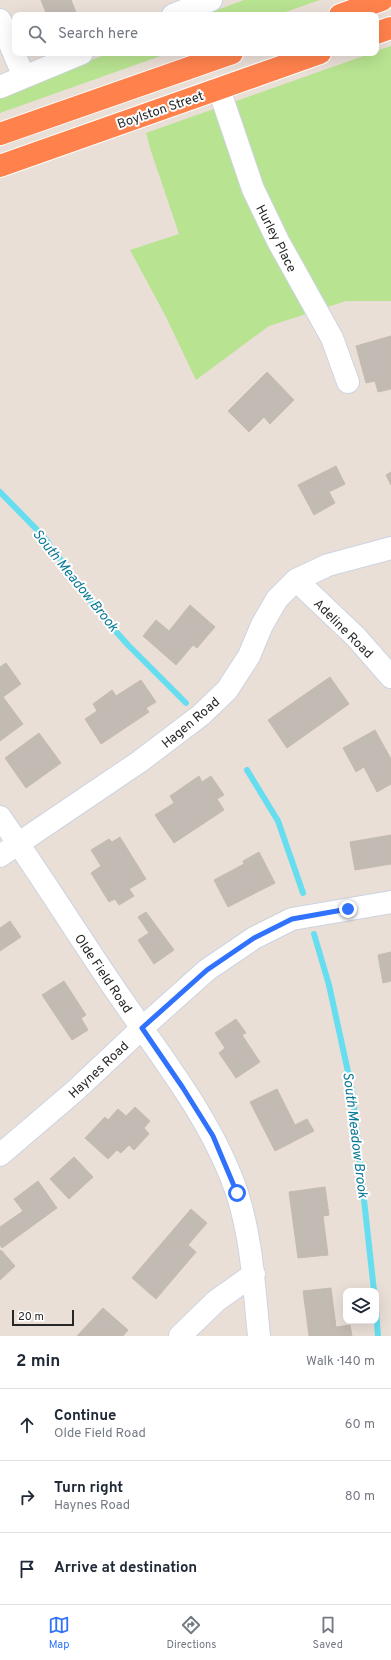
<!DOCTYPE html>
<html lang="en">
<head>
<meta charset="utf-8">
<style>
	:root { --surface:#fff; --page:#f6f6f7; --text:#1f2937; --muted:#747a83; --line:#e0e1e3; --accent:#3172fd }
	body { margin:0; font-family:Overpass,sans-serif; background:var(--page); color:var(--text) }
	.controls { position:absolute; right:12px; bottom:12px; display:grid; overflow:hidden; border-radius:8px; box-shadow:0 4px 16px #0002 }
	.controls button { width:36px; height:36px; display:grid; place-items:center; padding:0; border:0; border-bottom:1px solid var(--line); background:var(--surface); color:var(--text); font:20px sans-serif }
	.scale { position:absolute; left:12px; bottom:10px; width:62px; box-sizing:border-box; padding-left:4px; border:2px solid #272727; border-top:0; font-size:11px; line-height:14px; white-space:nowrap; color:#272727; -webkit-text-stroke:3px #fff; paint-order:stroke }
	.stop { position:absolute; width:12px; height:12px; margin:-9px; border:3px solid #3172fd; border-radius:50%; background:#fff }
	.stop.end { background:#3172fd; border-color:#fff; box-shadow:0 1px 4px #0008 }
	.list { margin:0; padding:0; list-style:none }
	h2 { display:flex; justify-content:space-between; align-items:center; height:52px; margin:0; padding:0 16px; font-size:17px }
	h2 small { font-size:13px; font-weight:400; color:var(--muted) }
	.list li { display:grid; grid-template-columns:26px 1fr auto; gap:12px; align-items:center; box-sizing:border-box; height:72px; padding:0 16px; border-top:1px solid var(--line) }
	.list b { display:block; font-size:15px; white-space:nowrap }
	.list p { margin:0; font-size:13px; white-space:nowrap; color:var(--muted) }
	.list em { font-size:13px; font-style:normal; color:var(--muted) }
	.icon { flex:none; width:22px; height:22px; fill:none; stroke:currentColor; stroke-width:2; stroke-linecap:round; stroke-linejoin:round }
	.map { position:relative; flex:none; width:391px; height:1336px; overflow:hidden }
	.search { position:absolute; background:var(--surface); box-shadow:0 4px 16px #0002; left:12px; right:12px; top:12px; height:44px; display:flex; align-items:center; gap:10px; box-sizing:border-box; padding:0 14px; border-radius:8px; color:var(--muted); font-size:15px }
	.sheet { height:268px; background:var(--surface) }
	nav { display:flex; justify-content:space-around; align-items:center; box-sizing:border-box; height:56px; border-top:1px solid var(--line); background:var(--surface); font-size:11px; color:var(--muted) }
	nav a { display:grid; justify-items:center; gap:2px }
	nav .on { color:var(--accent) }
	.map>svg:first-child { display:block }
</style>
</head>
<body>
<div class="map">
<svg width="391" height="1336" viewBox="0 0 391 1336">
	<rect width="100%" height="100%" fill="#eadfd7"/>
	<path fill="#b8e391" d="M244,0H320L277,15H204Z
		M391,46V301H346L269,326L196,380L165,315L130,250L179,234L151,151L146,133L372,53H376V51Z
		M109,53H169L0,113V98Z"/>
	<g fill="none" stroke-linecap="round" stroke-linejoin="round">
		<path stroke="#66def0" stroke-width="6" d="M0,492L43,536L102,616L128,645L186,703
			M247,770L278,821L303,893
			M314,934L329,985L352,1090L374,1291
			M376,1309L378,1336"/>
	</g>
	<path fill="#c2bbb3" stroke="#c5bbb1" d="M41,0H71L76,12L69,15H47Z
		M391,336V389L378,392L375,381L366,383L356,346Z
		M267,372L294,400L270,424L264,417L249,432L228,411Z
		M336,466L345,484L329,492L335,503L314,515L298,485Z
		M391,472V485L386,475Z
		M190,605L215,627L197,648L193,645L176,665L143,636L156,620L169,631Z
		M6,663L21,684L3,697L23,724L0,741V667Z
		M330,677L349,704L287,748L268,720Z
		M141,680L156,702L146,708L149,712L101,744L85,719L97,711L93,704L112,690L116,696Z
		M375,730L391,759V784L377,792L364,767L356,772L343,748Z
		M39,733L61,763L26,788L5,758Z
		M199,776L202,782L211,776L224,795L217,799L224,810L174,843L155,815L174,803L170,796Z
		M391,835V864L355,870L350,842Z
		M120,837L146,879L129,889L134,896L119,905L115,899L109,902L91,873L101,866L91,850L109,839L112,842Z
		M259,852L275,883L228,907L214,880L244,864L243,861Z
		M146,912L174,950L154,964L138,940L149,933L138,917Z
		M10,921L21,937L0,951V928Z
		M391,952V981L383,983L378,955Z
		M64,981L86,1015L81,1018L88,1030L72,1040L42,995Z
		M236,1019L246,1033L242,1035L260,1062L236,1078L219,1053L225,1048L215,1033Z
		M277,1089L295,1125L307,1119L314,1131L275,1151L250,1102Z
		M135,1107L150,1121L144,1128L149,1134L134,1150L129,1145L121,1153L117,1150L108,1159L85,1138L105,1117L108,1120L118,1109L126,1116Z
		M74,1157L93,1177L69,1199L50,1179Z
		M38,1181L57,1208L2,1248L0,1245V1227L23,1211L14,1199Z
		M325,1187L329,1215L323,1216L328,1255L298,1258L289,1192Z
		M191,1209L207,1223L188,1245L196,1252L156,1299L132,1278Z
		M1,1250L15,1266L0,1280V1251Z
		M331,1288L336,1327L350,1325L352,1336H309L303,1291Z
		M103,1308L128,1330L123,1336H77Z"/>
	<g fill="none" stroke-linecap="round" stroke-linejoin="round">
		<g stroke="#ccd3e1" stroke-width="24">
			<path id="minor" d="M173,15L211,0
				M0,20L24,77
				M0,87L82,53
				M219,89L253,189L278,241L332,338L348,382
				M296,580L356,637L391,677
				M0,817C42,877 81,940 123,1001C165,1062 213,1122 237,1193C252,1239 254,1288 259,1336
				M0,856L139,762L201,715L227,690L249,656L262,625L277,599L296,580L328,565L391,548
				M0,1155L76,1090L142,1028L207,970L254,938L292,919L391,902
				M180,1336L216,1301L254,1274"/>
		</g>
		<g stroke="#fff" stroke-width="24">
			<path id="highway" d="M340,15L382,0
				M376,33L391,28
				M0,134L232,53
				M0,166L320,53"/>
		</g>
		<use href="#minor" stroke="#fff" stroke-width="22"/>
		<use href="#highway" stroke="#ff824d" stroke-width="22"/>
	</g>
	<g fill="none" stroke-linecap="round" stroke-linejoin="round">
		<path stroke="#3172fd" stroke-width="5" d="M237,1193L213,1136L183,1088L142,1028L207,970L254,938L292,919L348,909"/>
	</g>
	<g text-anchor="middle" stroke-width="4" stroke-linejoin="round" paint-order="stroke">
		<g font-size="13" fill="#272727" stroke="#fff">
			<text transform="translate(160 109) rotate(-19)" y="5">Boylston Street</text>
			<text transform="translate(277 238) rotate(63)" y="5">Hurley Place</text>
			<text transform="translate(344 628) rotate(45)" y="5">Adeline Road</text>
			<text transform="translate(190 722) rotate(-40)" y="5">Hagen Road</text>
			<text transform="translate(104 973) rotate(56)" y="5">Olde Field Road</text>
			<text transform="translate(98 1069) rotate(-43)" y="5">Haynes Road</text>
		</g>
		<g font-size="14" font-style="italic" fill="#0a7997" stroke="#fff">
			<text transform="translate(76 580) rotate(51)" y="5">South Meadow Brook</text>
			<text transform="translate(356 1135) rotate(83)" y="5">South Meadow Brook</text>
		</g>
	</g>
</svg>
<div class="controls">
<button><svg class="icon" aria-label="layers" viewBox="0 0 24 24"><path d="M12 4l9 5-9 5-9-5zM3 14l9 5 9-5"/></svg></button>
</div>
<div class="scale">20 m</div>
<div class="stop" style="left:237px;top:1193px"></div>
<div class="stop end" style="left:348px;top:909px"></div>
<div class="search"><svg class="icon" aria-label="search" viewBox="0 0 24 24"><circle cx="10" cy="10" r="6"/><path d="M15 15l6 6"/></svg>Search here</div>
</div>
<section class="sheet">
<h2>2 min<small>Walk · 140 m</small></h2>
<ul class="list">
<li><svg class="icon" aria-label="ahead" viewBox="0 0 24 24"><path d="M12 20V5M6 11l6-6 6 6"/></svg><div><b>Continue</b><p>Olde Field Road</p></div><em>60 m</em></li>
<li><svg class="icon" aria-label="right" viewBox="0 0 24 24"><path d="M7 20v-9h11M14 6l5 5-5 5"/></svg><div><b>Turn right</b><p>Haynes Road</p></div><em>80 m</em></li>
<li><svg class="icon" aria-label="arrive" viewBox="0 0 24 24"><path d="M6 21V4h12l-3 4 3 4H6"/></svg><div><b>Arrive at destination</b></div></li>
</ul>
</section>
<nav>
<a class="on"><svg class="icon" aria-label="map" viewBox="0 0 24 24"><path d="M3 6l6-2 6 2 6-2v14l-6 2-6-2-6 2zM9 4v14M15 6v14"/></svg>Map</a>
<a><svg class="icon" aria-label="directions" viewBox="0 0 24 24"><path d="M12 3l9 9-9 9-9-9zM9 14v-3h6M13 9l2 2-2 2"/></svg>Directions</a>
<a><svg class="icon" aria-label="saved" viewBox="0 0 24 24"><path d="M7 4h10v16l-5-4-5 4z"/></svg>Saved</a>
</nav>
</body>
</html>
